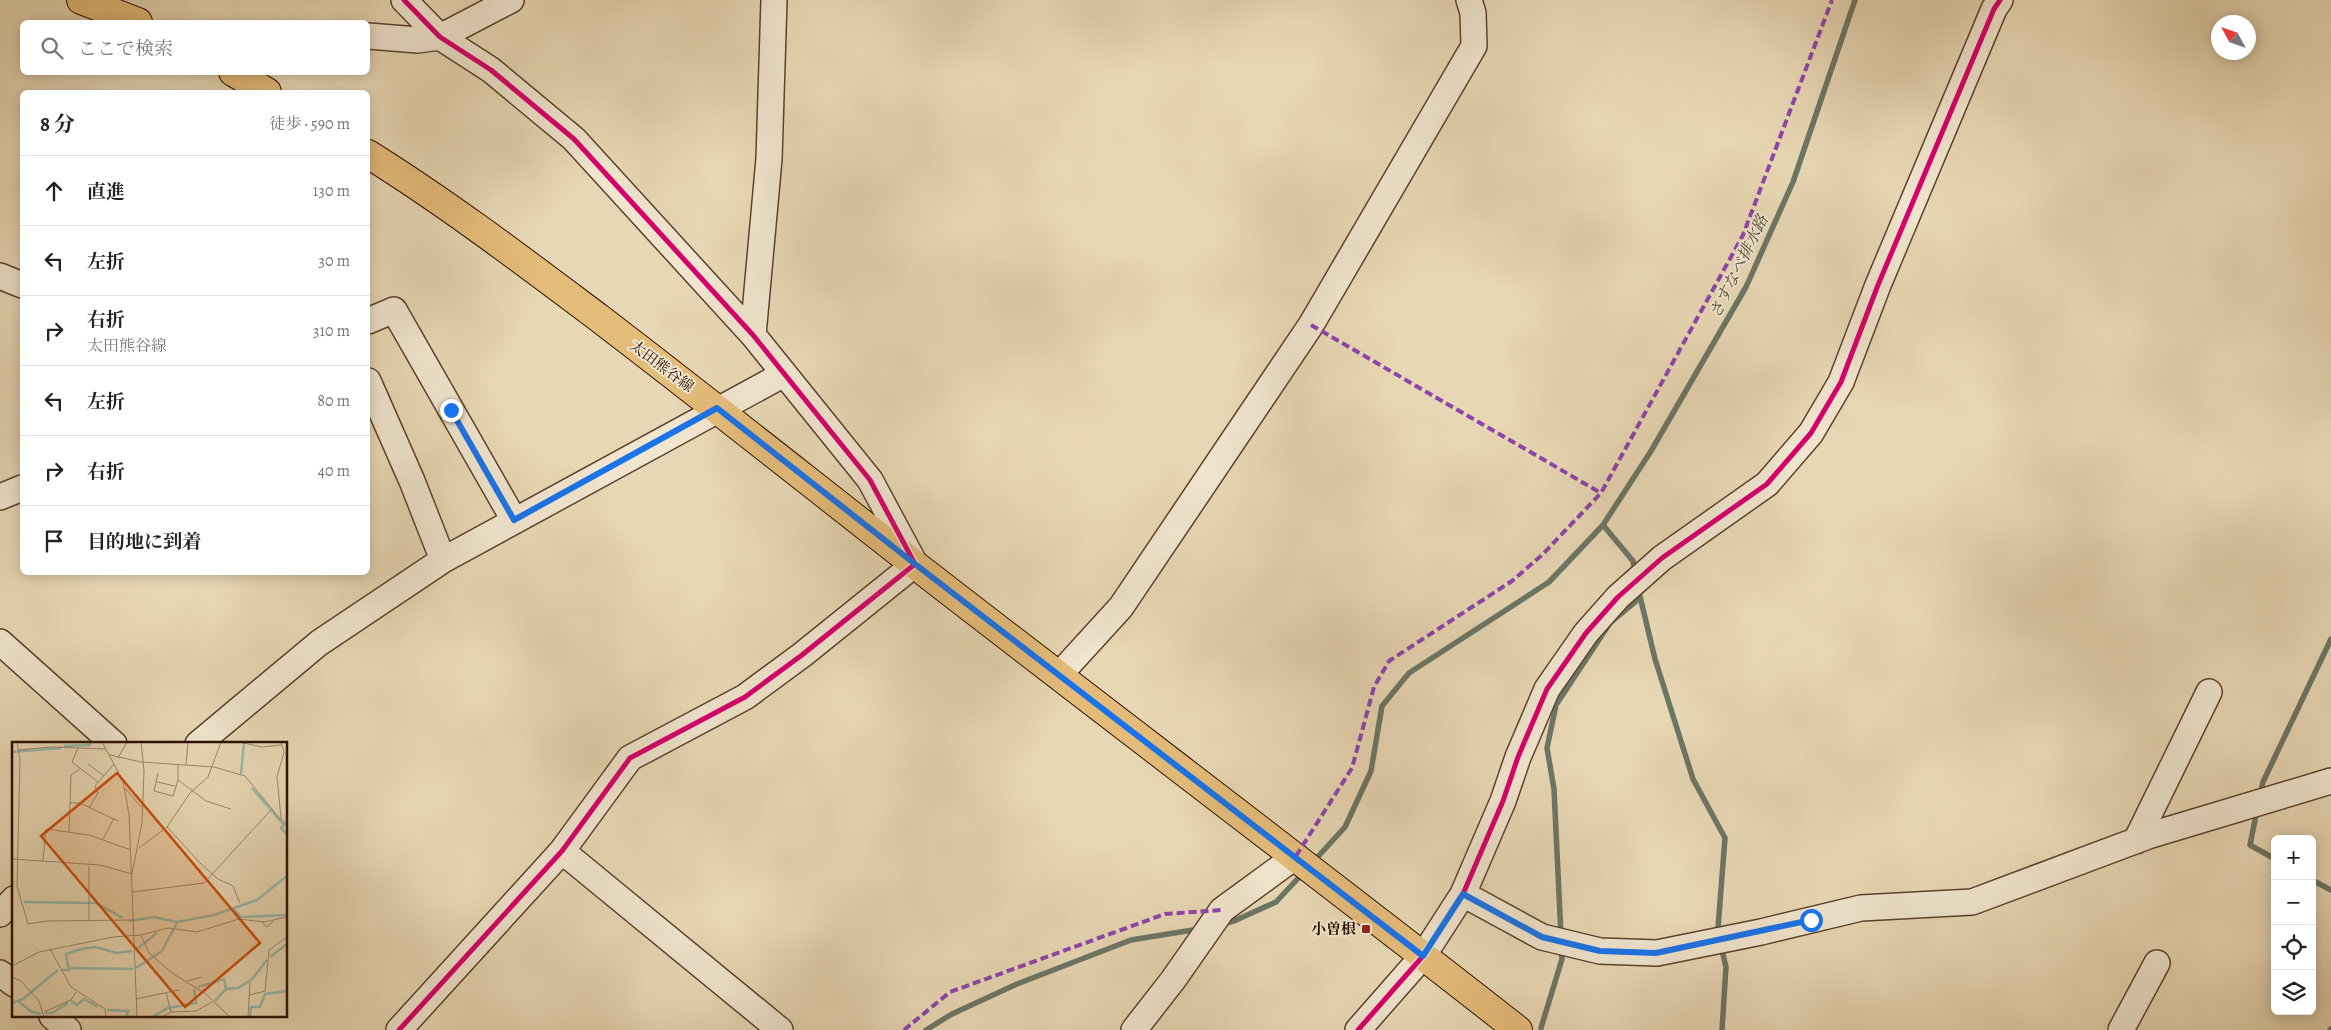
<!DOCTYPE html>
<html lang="ja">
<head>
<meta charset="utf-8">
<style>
	:root { --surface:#fff; --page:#f2f2f2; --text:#222; --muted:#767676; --line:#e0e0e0 }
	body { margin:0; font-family:Alegreya,"Noto Serif JP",serif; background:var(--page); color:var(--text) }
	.controls { position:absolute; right:15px; bottom:15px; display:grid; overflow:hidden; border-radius:8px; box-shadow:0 2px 12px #0003 }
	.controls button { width:45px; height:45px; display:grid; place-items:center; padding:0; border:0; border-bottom:1px solid var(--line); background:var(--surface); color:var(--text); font:25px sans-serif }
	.compass { position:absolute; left:2211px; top:15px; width:45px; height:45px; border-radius:50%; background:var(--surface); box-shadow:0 2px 12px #0003; rotate:310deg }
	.stop { position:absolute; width:15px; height:15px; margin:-11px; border:4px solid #1a73e8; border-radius:50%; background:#fff }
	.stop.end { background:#1a73e8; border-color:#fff; box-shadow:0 1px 5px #0008 }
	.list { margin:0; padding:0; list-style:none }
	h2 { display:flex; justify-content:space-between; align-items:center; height:65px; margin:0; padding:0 20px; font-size:21px }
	h2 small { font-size:16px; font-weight:400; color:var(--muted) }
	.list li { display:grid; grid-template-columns:32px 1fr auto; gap:15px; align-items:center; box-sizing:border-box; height:70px; padding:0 20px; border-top:1px solid var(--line) }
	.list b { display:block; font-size:19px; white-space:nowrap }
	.list p { margin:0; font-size:16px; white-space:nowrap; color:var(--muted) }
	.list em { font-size:16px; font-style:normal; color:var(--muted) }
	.icon { flex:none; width:28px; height:28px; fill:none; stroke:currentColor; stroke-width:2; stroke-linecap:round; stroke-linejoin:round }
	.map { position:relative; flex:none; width:2331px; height:1030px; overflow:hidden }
	.search { position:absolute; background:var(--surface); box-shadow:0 2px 12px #0003; left:20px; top:20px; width:350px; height:55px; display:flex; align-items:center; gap:12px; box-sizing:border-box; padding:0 18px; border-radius:8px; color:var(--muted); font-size:19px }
	.panel { position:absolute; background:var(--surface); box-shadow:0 2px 12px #0003; left:20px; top:90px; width:350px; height:485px; border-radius:8px }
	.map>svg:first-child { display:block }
</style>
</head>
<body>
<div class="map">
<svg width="2331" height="1030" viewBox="0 0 2331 1030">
	<rect width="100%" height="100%" fill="#e8d7b4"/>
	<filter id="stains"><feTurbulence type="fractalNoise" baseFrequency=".004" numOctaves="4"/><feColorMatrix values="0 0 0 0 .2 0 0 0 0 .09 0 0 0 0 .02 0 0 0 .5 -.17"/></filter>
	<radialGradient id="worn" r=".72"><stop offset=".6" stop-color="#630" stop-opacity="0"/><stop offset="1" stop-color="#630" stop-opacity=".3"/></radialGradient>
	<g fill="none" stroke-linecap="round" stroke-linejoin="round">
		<path stroke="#6c7666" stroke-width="5.5" d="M1603,525L1633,561L1635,574
			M1638,588L1655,659L1693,779L1725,838L1718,928L1719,935
			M2260,796L2263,782L2331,639
			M2257,810L2250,845L2275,859
			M1313,862L1345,827L1371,771L1382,706L1409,673L1549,582L1603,525L1651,451L1746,287L1793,182L1855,0
			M2312,880L2331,890
			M1222,924L1234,921L1276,902L1303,873
			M1561,936L1554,789L1547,748L1556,705L1610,623L1640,598
			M1721,946L1726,967L1722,1030
			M1541,1028L1562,959L1561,948
			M926,1030L952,1014L1017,984L1131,940L1199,929
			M2330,1030L2331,1029"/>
		<g stroke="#5b422d" stroke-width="28">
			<path id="minor" d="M368,36L418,40L440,37L511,0
				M0,276L22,285
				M368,321L394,310L514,520
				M753,335L769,159L774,0
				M368,381L412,481L443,560
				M0,497L22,488
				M0,642L114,744
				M1059,675L1121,607L1311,325L1474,46L1473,13L1469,0
				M198,744L319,643L443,560L784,374
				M2136,841L2209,692
				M562,851L780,1030
				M1463,894L1542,937L1600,951L1657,953L1761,932L1861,908L1972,902L2151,835L2331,781
				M0,914L14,899
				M0,973L14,984
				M52,1016L68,1030
				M399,1030L562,851L630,758L745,697L802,655L915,564L870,480L753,335L574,139L491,70L440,37L404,0
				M1134,1030L1173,980L1222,910L1296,856
				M1358,1030L1423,956L1463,894L1503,801L1518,757L1547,689L1586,633L1618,597L1662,558L1767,484L1811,433L1841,382L1878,285L1994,9L2000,0
				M2121,1030L2157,963"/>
		</g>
		<g stroke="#2c1000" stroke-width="30">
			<path id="major" d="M81,0L138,22
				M233,72L267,92
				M368,154C448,204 523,261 599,318C705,399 809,482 914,564C1115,720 1318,873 1518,1030"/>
		</g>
		<use href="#minor" stroke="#f0e5ce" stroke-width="25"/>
		<use href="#major" stroke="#e4bc7a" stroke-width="28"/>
		<path stroke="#8e44ad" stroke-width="4" stroke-dasharray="8 4" stroke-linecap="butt" d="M1311,325L1601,493
			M1296,856L1352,768L1374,687L1389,661L1512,581L1542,555L1601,493L1743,235L1832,0
			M904,1030L950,992L1165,914L1222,910"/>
		<g stroke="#f0e5ce" stroke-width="8">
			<path id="cycleway" d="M399,1030L562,851L630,758L745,697L802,655L915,564L870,480L753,335L574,139L491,70L440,37L404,0
				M1358,1030L1423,956L1463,894L1503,801L1518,757L1547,689L1586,633L1618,597L1662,558L1767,484L1811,433L1841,382L1878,285L1994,9L2000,0"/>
		</g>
		<use href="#cycleway" stroke="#d6006c" stroke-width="5"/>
	</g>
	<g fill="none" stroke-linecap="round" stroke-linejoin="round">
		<path stroke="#1a73e8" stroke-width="6" d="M451,410L514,520L717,408L915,564L1423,956L1463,894L1542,937L1600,951L1656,953L1811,920"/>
	</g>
	<rect fill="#8f2418" stroke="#f0e5ce" stroke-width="2" x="1361" y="924" width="10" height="10" rx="2.5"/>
	<g text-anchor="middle" stroke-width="4" stroke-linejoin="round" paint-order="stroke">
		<g font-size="15" fill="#2c1000" stroke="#f0e5ce">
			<text transform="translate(662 366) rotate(37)" y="5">太田熊谷線</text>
		</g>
		<g font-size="15" font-weight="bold" fill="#2c1000" stroke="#f0e5ce" text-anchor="end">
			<text x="1356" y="934">小曽根</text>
		</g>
		<g font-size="16" font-style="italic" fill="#514c3c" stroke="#f0e5ce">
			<text transform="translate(1738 266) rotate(-64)" y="6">さすなべ排水路</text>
		</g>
	</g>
	<g transform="translate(12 742)">
		<rect width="275" height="275" fill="#e8d7b4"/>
		<path fill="none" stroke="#97baaa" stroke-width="2.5" d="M52,4L78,3L79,0M0,10L49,6M229,32L232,1M240,46L272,83L269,86L275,92M12,160L84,161L111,176M221,166L229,175L274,173M117,179L142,175L165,180L202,173L245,158L275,134M125,207L145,191M258,215L275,202M58,226L121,227M124,226L150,209L165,181M50,228H57L54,212L69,207L84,205L104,211L120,209M186,245L212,237L214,247M6,259L20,270L29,272M59,259L65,263L72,257L86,265M203,259L214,247L226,246L240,237L255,218M0,261L11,257L46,228M95,268L116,269L114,275M33,271H40L56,261M140,275L156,266L184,261L182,247M238,275L239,265H248L253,252L275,249"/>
		<path fill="none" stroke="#9d876c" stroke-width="1" d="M5,0L8,18L5,144L16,182L35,179L122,178M90,0L111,39L117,72L125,275M227,0L250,5L269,3M269,0L272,10L265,35L269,76L275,84M66,6L60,20L86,40M6,8L39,5L94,7M98,13L129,20L202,25L233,34L269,78M106,16L115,0M76,22L92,34M166,23V38L194,59L219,67M174,23L176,0M146,31L142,49L161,54L166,38M145,40L163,44M113,46L129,65M58,61H68L106,79M77,66L86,51L83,44L102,22M155,85L189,122L206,137L221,144L228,161M57,90L59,33L68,27M91,97L102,76M127,106L155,85L178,51L196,35L209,0M0,117L88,123L120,132L130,81L132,29L129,0M31,118L34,87L77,93L119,108M77,124V179M121,150L192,141L259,68M250,179L254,185L262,179M129,193L137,211L160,231L194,252L218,275M38,207L59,245L93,267L94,275M0,224L27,210L101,195L129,193L156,186L185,190L227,177L252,180L275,175M0,235L9,239L27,259L32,275M175,239L190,235M154,251L159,270M238,253L253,249L257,208L275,195M124,257L167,248M32,270L59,258L64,250M150,275L159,270L184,269L200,260M236,275L238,240"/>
		<path fill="#cc4e0a" fill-opacity="0.15" stroke="#cc4e0a" stroke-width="2.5" d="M105,31L248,201L173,265L29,94Z"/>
		<rect width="275" height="275" fill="none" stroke="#2c1000" stroke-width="2.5"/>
	</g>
	<rect width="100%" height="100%" filter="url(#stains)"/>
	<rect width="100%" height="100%" fill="url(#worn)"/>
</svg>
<div class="controls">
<button>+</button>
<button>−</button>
<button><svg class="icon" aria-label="locate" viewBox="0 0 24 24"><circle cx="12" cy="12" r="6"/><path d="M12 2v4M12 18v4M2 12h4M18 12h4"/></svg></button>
<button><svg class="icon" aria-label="layers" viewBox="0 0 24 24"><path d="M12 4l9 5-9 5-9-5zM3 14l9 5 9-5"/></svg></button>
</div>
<svg class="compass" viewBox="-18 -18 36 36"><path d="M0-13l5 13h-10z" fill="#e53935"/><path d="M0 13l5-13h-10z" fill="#767676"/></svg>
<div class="stop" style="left:1811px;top:920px"></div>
<div class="stop end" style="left:451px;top:410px"></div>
<div class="search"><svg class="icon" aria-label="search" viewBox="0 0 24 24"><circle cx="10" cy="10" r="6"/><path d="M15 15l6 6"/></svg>ここで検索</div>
<section class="panel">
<h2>8 分<small>徒歩 · 590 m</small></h2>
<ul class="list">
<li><svg class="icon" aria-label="ahead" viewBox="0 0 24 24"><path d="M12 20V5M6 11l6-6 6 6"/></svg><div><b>直進</b></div><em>130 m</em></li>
<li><svg class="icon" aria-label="left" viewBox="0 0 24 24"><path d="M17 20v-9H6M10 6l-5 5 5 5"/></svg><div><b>左折</b></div><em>30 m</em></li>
<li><svg class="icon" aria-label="right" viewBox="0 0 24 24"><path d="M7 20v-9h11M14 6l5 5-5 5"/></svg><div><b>右折</b><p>太田熊谷線</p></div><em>310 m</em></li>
<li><svg class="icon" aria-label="left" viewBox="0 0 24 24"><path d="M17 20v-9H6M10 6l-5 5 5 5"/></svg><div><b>左折</b></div><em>80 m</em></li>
<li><svg class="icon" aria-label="right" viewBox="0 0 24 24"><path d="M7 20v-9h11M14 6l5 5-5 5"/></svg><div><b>右折</b></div><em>40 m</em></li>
<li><svg class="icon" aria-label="arrive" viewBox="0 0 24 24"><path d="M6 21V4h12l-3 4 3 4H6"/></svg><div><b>目的地に到着</b></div></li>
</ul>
</section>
</div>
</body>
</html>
